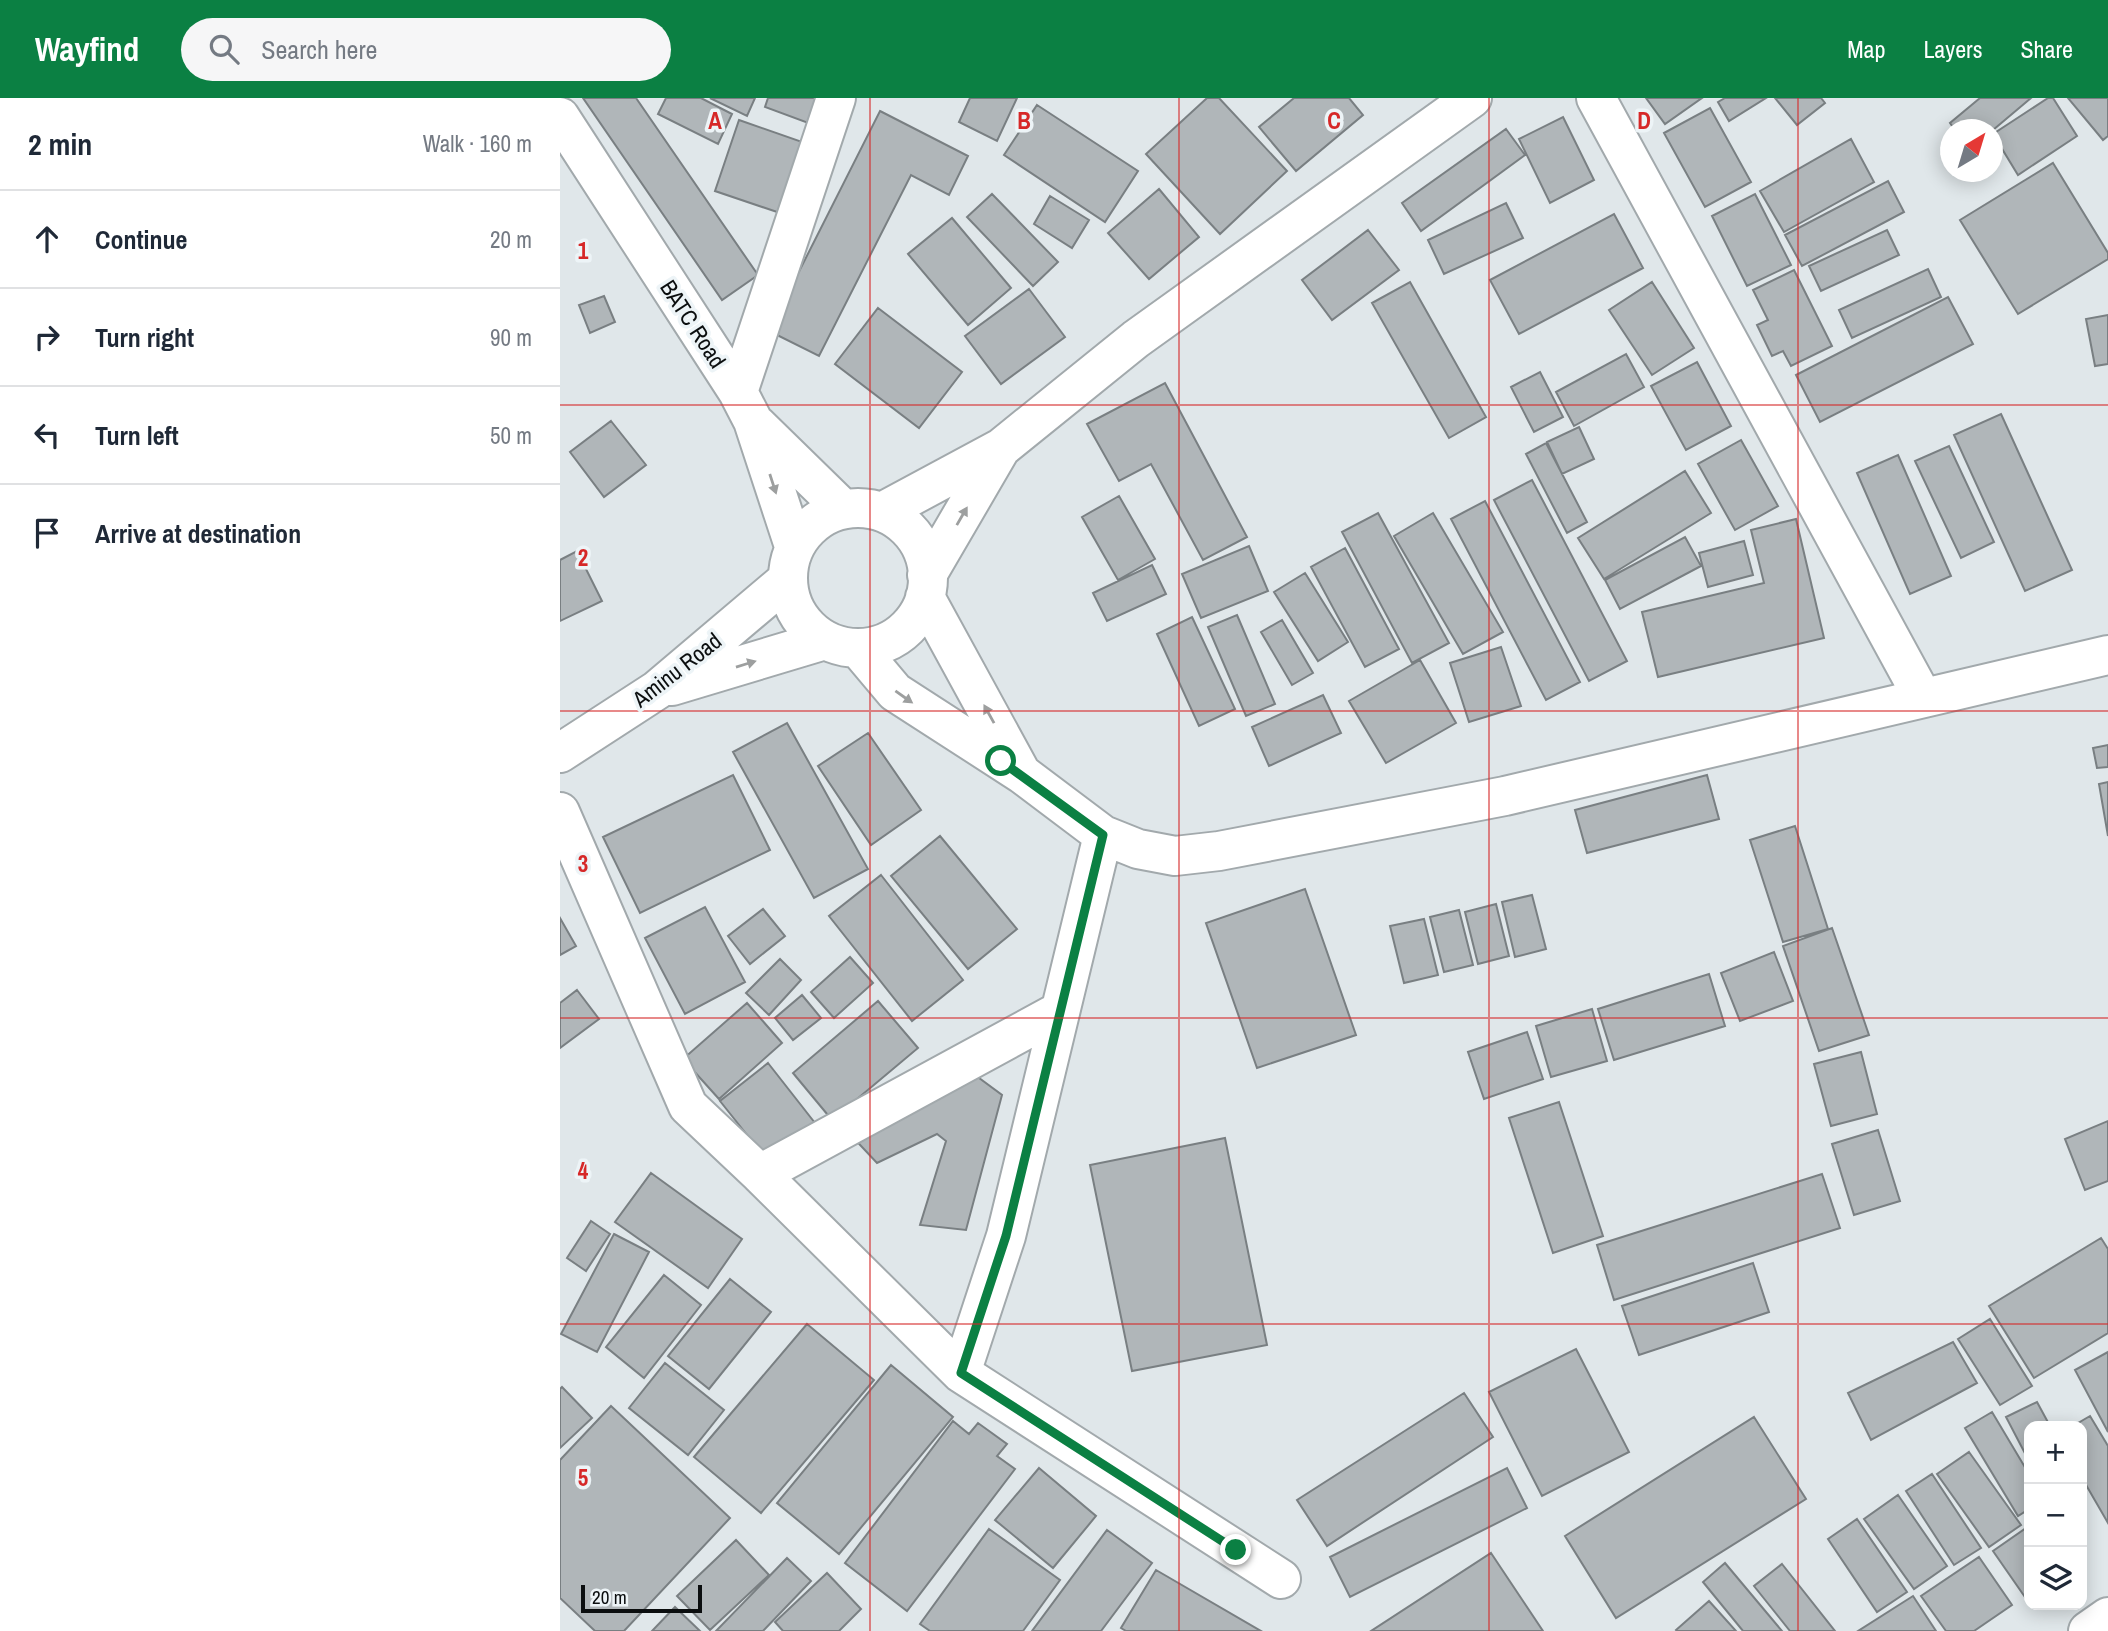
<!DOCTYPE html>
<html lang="en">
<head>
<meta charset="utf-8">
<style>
	:root { --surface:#fff; --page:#f6f6f7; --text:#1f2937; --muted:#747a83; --line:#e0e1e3; --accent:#0b8043 }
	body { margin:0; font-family:"Archivo Narrow",sans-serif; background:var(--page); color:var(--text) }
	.controls { position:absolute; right:21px; bottom:21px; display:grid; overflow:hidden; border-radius:14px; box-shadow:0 4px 18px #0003 }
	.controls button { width:63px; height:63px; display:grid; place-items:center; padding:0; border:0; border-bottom:2px solid var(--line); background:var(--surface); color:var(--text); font:35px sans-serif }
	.compass { position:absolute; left:1380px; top:21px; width:63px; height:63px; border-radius:50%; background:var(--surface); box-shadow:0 4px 18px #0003; rotate:38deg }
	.scale { position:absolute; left:21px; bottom:18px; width:121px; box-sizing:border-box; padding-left:7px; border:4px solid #0b0e0f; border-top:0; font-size:19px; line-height:24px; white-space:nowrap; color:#0b0e0f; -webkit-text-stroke:5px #edf4f7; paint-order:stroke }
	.stop { position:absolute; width:21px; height:21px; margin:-16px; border:5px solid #0b8043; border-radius:50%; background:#fff }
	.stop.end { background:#0b8043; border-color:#fff; box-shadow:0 2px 7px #0008 }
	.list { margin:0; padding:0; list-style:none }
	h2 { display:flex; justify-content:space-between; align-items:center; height:91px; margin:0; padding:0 28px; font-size:30px }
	h2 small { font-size:23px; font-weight:400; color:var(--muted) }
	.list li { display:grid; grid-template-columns:46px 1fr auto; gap:21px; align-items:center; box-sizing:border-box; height:98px; padding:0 28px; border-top:2px solid var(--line) }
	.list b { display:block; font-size:26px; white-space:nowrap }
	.list em { font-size:23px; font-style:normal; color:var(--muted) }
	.icon { flex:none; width:38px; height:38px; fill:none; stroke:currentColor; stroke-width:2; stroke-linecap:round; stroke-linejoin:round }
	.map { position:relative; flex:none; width:1548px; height:1533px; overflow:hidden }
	header { display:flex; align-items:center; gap:42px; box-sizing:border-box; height:98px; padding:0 35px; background:var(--accent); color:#fff }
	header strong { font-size:33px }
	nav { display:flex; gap:38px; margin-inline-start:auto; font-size:24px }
	.search { width:490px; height:63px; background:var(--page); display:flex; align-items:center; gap:18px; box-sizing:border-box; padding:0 24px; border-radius:38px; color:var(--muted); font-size:26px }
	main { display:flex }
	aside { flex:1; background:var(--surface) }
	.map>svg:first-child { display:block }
</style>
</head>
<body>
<header>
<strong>Wayfind</strong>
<div class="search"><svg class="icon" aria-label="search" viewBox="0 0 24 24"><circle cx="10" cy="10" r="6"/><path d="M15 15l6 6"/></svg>Search here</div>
<nav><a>Map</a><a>Layers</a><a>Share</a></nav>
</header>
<main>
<aside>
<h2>2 min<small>Walk · 160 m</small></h2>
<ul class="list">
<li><svg class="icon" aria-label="ahead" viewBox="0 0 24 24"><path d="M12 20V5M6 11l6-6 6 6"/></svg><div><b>Continue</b></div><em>20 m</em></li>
<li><svg class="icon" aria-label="right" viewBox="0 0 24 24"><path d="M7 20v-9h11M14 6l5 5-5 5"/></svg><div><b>Turn right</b></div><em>90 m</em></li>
<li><svg class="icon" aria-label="left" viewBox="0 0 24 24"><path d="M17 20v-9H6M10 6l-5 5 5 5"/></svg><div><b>Turn left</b></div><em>50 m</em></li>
<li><svg class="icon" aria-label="arrive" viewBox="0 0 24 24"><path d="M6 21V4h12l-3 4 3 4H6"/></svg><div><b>Arrive at destination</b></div></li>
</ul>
</aside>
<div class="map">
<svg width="1548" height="1533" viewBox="0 0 1548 1533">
	<rect width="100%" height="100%" fill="#e0e7ea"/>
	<path fill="#b0b6b9" stroke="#797f82" stroke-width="2" d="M23,0H76L198,177L162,202Z
		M106,0H141L172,16L158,46L98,16Z
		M150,0H195L187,18Z
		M208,0H260L251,26L205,9Z
		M410,0H457L437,43L399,24Z
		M647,0H659L727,73L660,136L586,56Z
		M734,0H789L803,17L736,73L699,29Z
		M1086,0H1142L1105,26Z
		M1165,0H1206L1169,23L1158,4Z
		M1215,0H1261L1265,5L1237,27Z
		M1420,0H1471L1433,32H1395L1390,25Z
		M1488,0H1493L1517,38L1458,77L1433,36Z
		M1508,0H1548V38L1543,42Z
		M477,7L578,73L545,124L444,57Z
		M1150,10L1191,84L1145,109L1104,35Z
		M320,13L408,58L389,97L351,77L259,258L209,233Z
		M1003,19L1034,82L990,105L959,41Z
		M179,22L248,46L223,116L155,93Z
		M946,31L965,57L861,133L842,105Z
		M1291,41L1314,84L1224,134L1200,93Z
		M1493,65L1548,155V161L1458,216L1400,122Z
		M1328,83L1344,114L1242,168L1225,137Z
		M599,91L639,139L589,181L548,135Z
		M432,96L498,164L473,188L407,119Z
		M1195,96L1231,167L1187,188L1152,118Z
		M490,98L529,122L512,150L474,126Z
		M946,105L963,140L884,176L868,142Z
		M1054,116L1083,170L959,236L930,182Z
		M392,120L451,190L408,227L348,156Z
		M808,132L839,172L772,222L742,182Z
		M1327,132L1339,157L1261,193L1249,168Z
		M1368,171L1381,199L1292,240L1279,212Z
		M1234,172L1272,248L1231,268L1223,253L1212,258L1197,227L1208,222L1193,192Z
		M850,184L926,319L889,340L812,205Z
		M1092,184L1134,250L1092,277L1049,212Z
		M469,191L505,239L441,286L405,238Z
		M44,198L55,224L30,235L19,207Z
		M1388,199L1413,246L1260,324L1236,277Z
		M318,210L402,274L359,330L275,266Z
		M1548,217V266L1535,268L1526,221Z
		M1066,256L1084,289L1014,328L996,294Z
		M1137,264L1171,328L1126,352L1091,288Z
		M980,274L1003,319L974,334L951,289Z
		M605,285L687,439L643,462L591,366L559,383L527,326Z
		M1441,316L1512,472L1465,493L1394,337Z
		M51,323L86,367L44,399L10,354Z
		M1019,329L1034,361L1002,376L987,344Z
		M1181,342L1218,408L1175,432L1138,366Z
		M986,345L1027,424L1007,435L966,356Z
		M1389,348L1434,444L1401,460L1355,363Z
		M1338,357L1391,478L1350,496L1297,375Z
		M1125,373L1151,415L1044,481L1018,440Z
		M972,382L1067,563L1029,583L934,402Z
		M559,398L595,461L558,482L522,419Z
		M925,403L1020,584L986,602L891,421Z
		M818,415L889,545L852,565L782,434Z
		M873,415L943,534L903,556L834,438Z
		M1236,421L1264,540L1098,579L1082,514L1204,485L1191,432Z
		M1125,439L1141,468L1060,511L1045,482Z
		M1184,443L1193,477L1148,489L1139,455Z
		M689,448L708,493L641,520L622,476Z
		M785,450L839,551L805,569L751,469Z
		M17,453L42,503L0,523V462Z
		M592,467L606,496L547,523L533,495Z
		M745,475L788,544L758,563L714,494Z
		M677,517L715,606L686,618L648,529Z
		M632,519L675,611L639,628L597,536Z
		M722,522L753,575L732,587L701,534Z
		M941,549L961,608L909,624L890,565Z
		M860,562L896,625L826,665L789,603Z
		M763,597L781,635L709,668L692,629Z
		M227,625L308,771L254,800L173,654Z
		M308,635L361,712L311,747L258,668Z
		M1548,647V669L1537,670L1533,650Z
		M173,677L210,752L80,815L43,739Z
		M1147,677L1159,721L1027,755L1015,712Z
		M1548,684V738L1539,686Z
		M1235,728L1268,831L1223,844L1190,742Z
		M380,738L457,831L408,871L331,778Z
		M321,777L403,882L352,923L269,818Z
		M745,791L796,937L697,970L646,825Z
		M972,797L986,851L955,859L942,804Z
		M936,806L949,858L918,866L905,814Z
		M145,809L185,884L125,916L85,840Z
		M203,811L225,838L190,866L168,838Z
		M899,812L913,867L884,874L870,819Z
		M0,820L16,848L0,857Z
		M864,821L878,877L844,885L830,828Z
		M1272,830L1309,937L1259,953L1223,848Z
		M1214,854L1233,903L1180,923L1161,875Z
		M290,859L313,885L274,920L251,894Z
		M220,861L241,882L209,917L186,895Z
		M1149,876L1165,928L1054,962L1038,911Z
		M17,892L39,921L0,950V905Z
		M242,897L261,920L233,942L215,920Z
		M318,903L358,950L272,1022L233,975Z
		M187,905L222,945L159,1001L123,961Z
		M1032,911L1047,963L991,979L976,928Z
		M967,934L983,981L924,1001L908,954Z
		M1301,954L1317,1016L1271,1028L1254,966Z
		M208,965L255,1025L207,1062L160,1003Z
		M411,974L442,997L406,1132L360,1127L386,1043L377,1036L317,1065L288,1034Z
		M999,1004L1043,1138L993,1155L949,1020Z
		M1548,1023V1083L1525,1092L1505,1041Z
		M1318,1032L1340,1103L1294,1117L1272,1046Z
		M665,1040L707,1247L572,1273L530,1067Z
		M91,1075L182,1141L148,1190L55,1124Z
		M1262,1076L1280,1130L1054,1202L1037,1147Z
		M31,1123L50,1136L26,1173L7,1160Z
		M54,1136L89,1154L37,1254L1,1236Z
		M1541,1140L1548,1151V1235L1474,1280L1429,1208Z
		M1193,1165L1209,1214L1079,1257L1062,1208Z
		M104,1177L141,1207L84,1280L46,1249Z
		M170,1181L211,1214L149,1291L108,1258Z
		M1430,1221L1472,1288L1440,1307L1398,1241Z
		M247,1226L314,1282L201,1415L134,1359Z
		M1393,1244L1417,1285L1311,1342L1288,1295Z
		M1016,1251L1069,1354L982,1398L929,1294Z
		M1548,1254V1334L1515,1272Z
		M105,1265L164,1312L128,1357L69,1310Z
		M331,1267L393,1319L279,1456L217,1405Z
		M2,1289L32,1320L0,1350V1291Z
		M904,1295L933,1339L767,1448L737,1402Z
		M1477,1304L1490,1328H1469V1363L1446,1319Z
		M51,1308L170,1420L64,1533H35L0,1500V1362Z
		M1432,1314L1469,1376V1411L1458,1418L1405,1330Z
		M1530,1318L1548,1348V1425L1522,1380V1328H1513Z
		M1194,1319L1246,1401L1056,1520L1005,1438Z
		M393,1323L409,1336L418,1325L447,1346L437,1358L455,1371L347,1513L285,1465Z
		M1409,1354L1461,1427L1429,1449L1377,1376Z
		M479,1370L536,1418L493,1470L435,1422Z
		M947,1370L967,1410L790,1499L770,1459Z
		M1372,1376L1421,1450L1394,1467L1346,1393Z
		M1338,1397L1387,1468L1354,1491L1304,1421Z
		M1297,1421L1347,1494L1317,1514L1268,1441Z
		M1469,1428V1500L1467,1502L1433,1453Z
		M429,1431L500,1482L463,1533H370L360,1526Z
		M547,1432L592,1465L541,1533H472Z
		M176,1442L209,1477L150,1532L117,1498Z
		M931,1455L983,1533H811Z
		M1419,1459L1452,1507L1414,1533H1386L1361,1498Z
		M227,1460L251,1483L203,1533H156Z
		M1165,1465L1222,1533H1183L1143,1484Z
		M1222,1466L1275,1533H1230L1194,1488Z
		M596,1472L701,1533H566L561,1530Z
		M267,1475L301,1511L279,1533H223L215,1524Z
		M1353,1498L1376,1533H1298Z
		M1149,1503L1176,1533H1117L1116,1532Z
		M115,1509L140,1533H92Z"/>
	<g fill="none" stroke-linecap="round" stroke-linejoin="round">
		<g stroke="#a2a9ac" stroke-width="42">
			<path id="minor" d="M1036,0L1363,600
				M0,19L178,294L193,323L234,448
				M178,294L276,0
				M197,327L283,411
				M228 480a70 70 0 1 1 140 0a70 70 0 1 1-140 0Z
				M322,414L441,350L576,241L912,0
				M367,477L441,350
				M365,499L459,671
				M298,550L335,594L462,676L543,737L578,751L615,758L659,753L945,698L1548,557
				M112,588L265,542
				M0,655L97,592L227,482
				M0,714L128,1008L200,1076L401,1275L721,1481
				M200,1076L500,913
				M401,1275L446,1138L543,737
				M1528,1533L1548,1519"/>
		</g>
		<use href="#minor" stroke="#fff" stroke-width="38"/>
	</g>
	<defs><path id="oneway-solid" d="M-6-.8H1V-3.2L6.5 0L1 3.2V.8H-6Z" transform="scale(1.75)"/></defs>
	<g fill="#9d9f9f">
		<use href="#oneway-solid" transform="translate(213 386) rotate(72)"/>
		<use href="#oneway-solid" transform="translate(402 418) rotate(-60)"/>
		<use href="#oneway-solid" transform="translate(186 566) rotate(-17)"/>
		<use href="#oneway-solid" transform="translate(344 599) rotate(35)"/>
		<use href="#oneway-solid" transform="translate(429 616) rotate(-119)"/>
	</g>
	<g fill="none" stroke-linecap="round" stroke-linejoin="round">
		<path stroke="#0b8043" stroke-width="9" d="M441,663L543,737L446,1138L401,1275L676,1452"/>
	</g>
	<path fill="none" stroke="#d62828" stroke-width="2" stroke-opacity="0.55" d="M310,0V1533M619,0V1533M929,0V1533M1238,0V1533M0,307H1548M0,613H1548M0,920H1548M0,1226H1548"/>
	<g text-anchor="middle" stroke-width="7" stroke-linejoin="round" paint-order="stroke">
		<g font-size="23" fill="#0b0e0f" stroke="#edf4f7">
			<text transform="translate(133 226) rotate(57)" y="8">BATC Road</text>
			<text transform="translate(117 572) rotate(-38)" y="8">Aminu Road</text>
		</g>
	</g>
	<g font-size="23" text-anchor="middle" font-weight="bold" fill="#d62828" stroke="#edf4f7" stroke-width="7" stroke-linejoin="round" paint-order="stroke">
		<text x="155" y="31">A</text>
		<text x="464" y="31">B</text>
		<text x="774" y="31">C</text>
		<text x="1084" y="31">D</text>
		<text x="23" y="161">1</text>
		<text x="23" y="468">2</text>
		<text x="23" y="774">3</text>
		<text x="23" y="1081">4</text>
		<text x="23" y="1388">5</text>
	</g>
</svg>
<div class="controls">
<button>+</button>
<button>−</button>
<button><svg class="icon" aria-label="layers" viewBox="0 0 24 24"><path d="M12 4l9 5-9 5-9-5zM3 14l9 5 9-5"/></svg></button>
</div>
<svg class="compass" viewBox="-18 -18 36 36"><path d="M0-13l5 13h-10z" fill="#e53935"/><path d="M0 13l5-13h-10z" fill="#747a83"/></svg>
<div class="scale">20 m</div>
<div class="stop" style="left:441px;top:663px"></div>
<div class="stop end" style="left:676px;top:1452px"></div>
</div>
</main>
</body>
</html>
